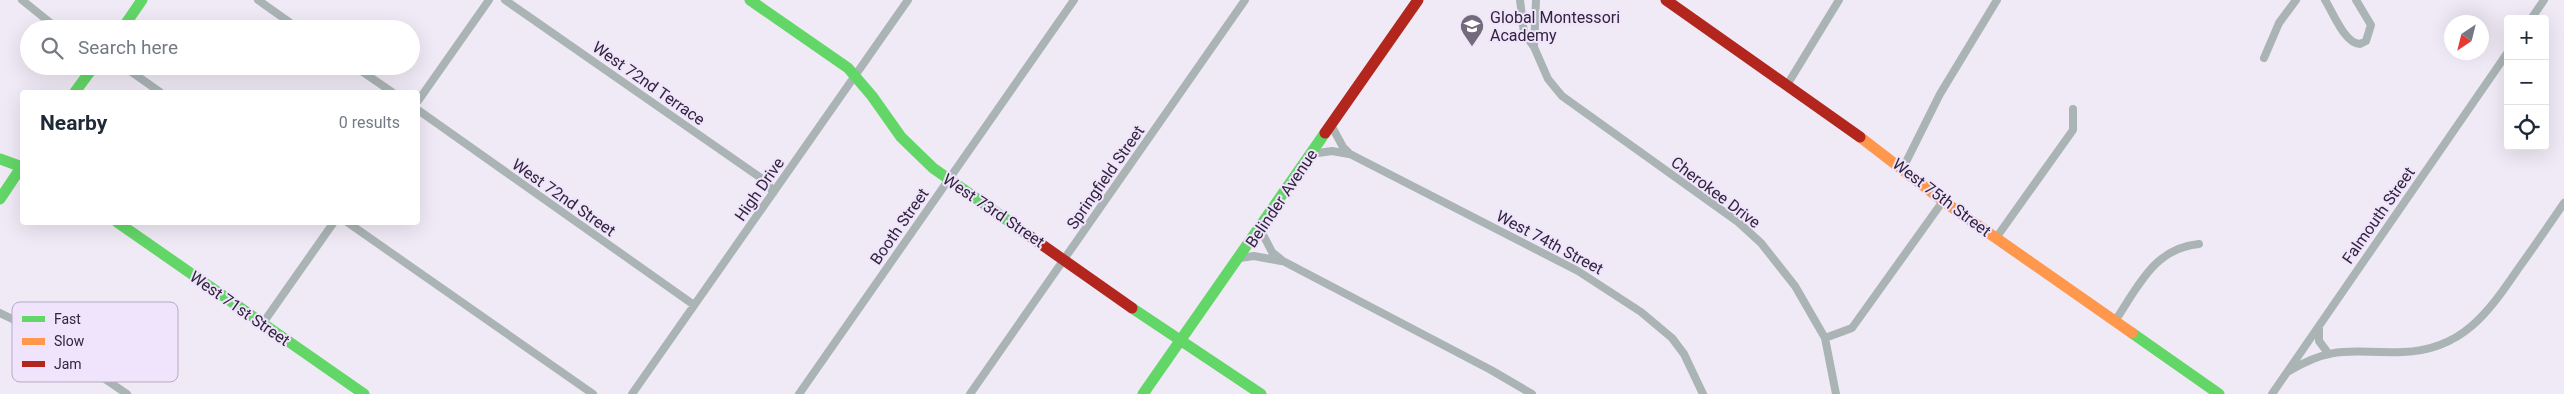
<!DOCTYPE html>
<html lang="en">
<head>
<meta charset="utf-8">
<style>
	:root { --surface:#fff; --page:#f2f2f3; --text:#1f2937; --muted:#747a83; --line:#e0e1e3 }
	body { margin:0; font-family:Roboto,sans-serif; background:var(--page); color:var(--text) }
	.controls { position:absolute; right:15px; top:15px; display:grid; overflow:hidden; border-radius:5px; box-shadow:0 5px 20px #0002 }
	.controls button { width:45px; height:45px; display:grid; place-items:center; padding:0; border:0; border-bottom:1px solid var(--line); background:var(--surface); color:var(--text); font:25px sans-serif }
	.compass { position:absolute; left:2444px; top:15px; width:45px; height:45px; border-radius:50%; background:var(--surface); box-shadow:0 5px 20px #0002; rotate:215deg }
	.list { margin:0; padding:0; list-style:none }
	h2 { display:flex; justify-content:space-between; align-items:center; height:65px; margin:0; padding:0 20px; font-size:21px }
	h2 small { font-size:16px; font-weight:400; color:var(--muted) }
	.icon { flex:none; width:28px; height:28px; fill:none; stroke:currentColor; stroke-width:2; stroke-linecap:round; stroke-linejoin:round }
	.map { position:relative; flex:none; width:2564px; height:394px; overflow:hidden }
	.search { position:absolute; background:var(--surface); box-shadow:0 5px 20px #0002; left:20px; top:20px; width:400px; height:55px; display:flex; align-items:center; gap:12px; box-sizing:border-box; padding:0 18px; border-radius:28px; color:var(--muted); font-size:19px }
	.panel { position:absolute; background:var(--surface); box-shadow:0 5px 20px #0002; left:20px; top:90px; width:400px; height:135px; border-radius:5px }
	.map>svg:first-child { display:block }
</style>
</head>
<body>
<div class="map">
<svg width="2564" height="394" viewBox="0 0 2564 394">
	<rect width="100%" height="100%" fill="#f0eaf6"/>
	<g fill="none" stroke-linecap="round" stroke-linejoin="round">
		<path stroke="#abb4b5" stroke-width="8" d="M22,0L58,29
			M258,0L299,29
			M505,0L768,183L773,193
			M1520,0L1524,33L1534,47L1548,79L1562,96L1738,222L1761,243L1795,286L1825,338L1836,394
			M2325,0C2333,12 2344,43 2360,44L2366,41L2371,25L2356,0
			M2531,19L2544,0
			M1534,47L1536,0
			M2264,58L2279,23L2296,0
			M123,66L160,92
			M354,66L392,92
			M1787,85L1839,0
			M418,101L489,0
			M418,110L694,305
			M1331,125L1343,147L1350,154L1578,271L1641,312L1672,338L1684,354L1703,394
			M1311,154L1332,151L1349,154
			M1903,168L1940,94L1997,0
			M347,222L593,394
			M1260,229L1272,252L1283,261L1491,370L1532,394
			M1996,238L2073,130V109
			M1240,258L1254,256L1281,261
			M0,313L29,327L127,394
			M2115,321C2138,287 2154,248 2199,244
			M263,323L334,222
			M2319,328V341L2328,353
			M1825,338L1852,328L1943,201
			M2289,371C2336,343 2353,354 2403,352C2462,350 2488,313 2518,269C2534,247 2549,225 2564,203
			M632,394L908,0
			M799,394L1074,0
			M970,394L1245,0
			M2272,394L2508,52"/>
		<path stroke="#63d668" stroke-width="11" d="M750,0L848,68L872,96L901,137L933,168L1031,237
			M122,29L142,0
			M75,92L94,66
			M0,159L22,167
			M0,199L22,166
			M117,222L364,394
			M1132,308L1261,394
			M2132,333L2219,394
			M1143,394L1325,133"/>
		<path stroke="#ff974d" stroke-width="11" d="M1860,137L1943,201L2132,333"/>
		<path stroke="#b3261e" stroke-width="11" d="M1666,0L1860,137
			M1325,133L1418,0
			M1031,237L1132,308"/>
	</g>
	<defs>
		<g id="school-pin" transform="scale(1.25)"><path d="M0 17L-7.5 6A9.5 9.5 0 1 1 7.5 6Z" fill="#736a7c" stroke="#efe4fc"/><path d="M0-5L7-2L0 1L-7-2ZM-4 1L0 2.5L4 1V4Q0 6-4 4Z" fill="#fff"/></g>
	</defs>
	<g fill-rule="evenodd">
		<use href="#school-pin" x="1472" y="26"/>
	</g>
	<g text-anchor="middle" stroke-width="4" stroke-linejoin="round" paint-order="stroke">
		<g font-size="16" fill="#30253b" stroke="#efe4fc" text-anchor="start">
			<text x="1490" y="23">Global Montessori<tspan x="1490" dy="18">Academy</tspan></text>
		</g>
		<g font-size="16" fill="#30253b" stroke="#efe4fc">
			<text transform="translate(649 83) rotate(35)" y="6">West 72nd Terrace</text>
			<text transform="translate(1105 177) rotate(-55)" y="6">Springfield Street</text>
			<text transform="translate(759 189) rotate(-55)" y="6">High Drive</text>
			<text transform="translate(1716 192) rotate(37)" y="6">Cherokee Drive</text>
			<text transform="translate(564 197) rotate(35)" y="6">West 72nd Street</text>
			<text transform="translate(1942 197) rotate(37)" y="6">West 75th Street</text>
			<text transform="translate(1281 198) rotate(-56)" y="6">Belinder Avenue</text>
			<text transform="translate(994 210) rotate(34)" y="6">West 73rd Street</text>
			<text transform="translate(2378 215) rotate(-55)" y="6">Falmouth Street</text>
			<text transform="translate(899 226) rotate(-55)" y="6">Booth Street</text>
			<text transform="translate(1550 242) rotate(28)" y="6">West 74th Street</text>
			<text transform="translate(240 308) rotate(35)" y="6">West 71st Street</text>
		</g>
	</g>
	<rect x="12" y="302" width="166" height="80" rx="8" fill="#efe4fc" stroke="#b6abc2" stroke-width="1"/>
	<rect x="22" y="316" width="23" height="6" fill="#63d668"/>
	<rect x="22" y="338" width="23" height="7" fill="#ff974d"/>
	<rect x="22" y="361" width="23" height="6" fill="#b3261e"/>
	<g font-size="14" fill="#30253b">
		<text x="54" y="324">Fast</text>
		<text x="54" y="346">Slow</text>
		<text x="54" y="369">Jam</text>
	</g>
</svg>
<div class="controls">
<button>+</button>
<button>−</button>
<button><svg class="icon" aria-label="locate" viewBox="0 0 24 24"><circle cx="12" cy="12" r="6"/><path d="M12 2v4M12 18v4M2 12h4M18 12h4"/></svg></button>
</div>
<svg class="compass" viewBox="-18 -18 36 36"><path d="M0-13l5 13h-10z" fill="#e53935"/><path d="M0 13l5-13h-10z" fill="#747a83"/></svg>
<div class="search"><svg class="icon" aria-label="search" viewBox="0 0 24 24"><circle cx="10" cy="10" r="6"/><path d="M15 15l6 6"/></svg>Search here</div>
<section class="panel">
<h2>Nearby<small>0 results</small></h2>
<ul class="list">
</ul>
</section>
</div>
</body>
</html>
